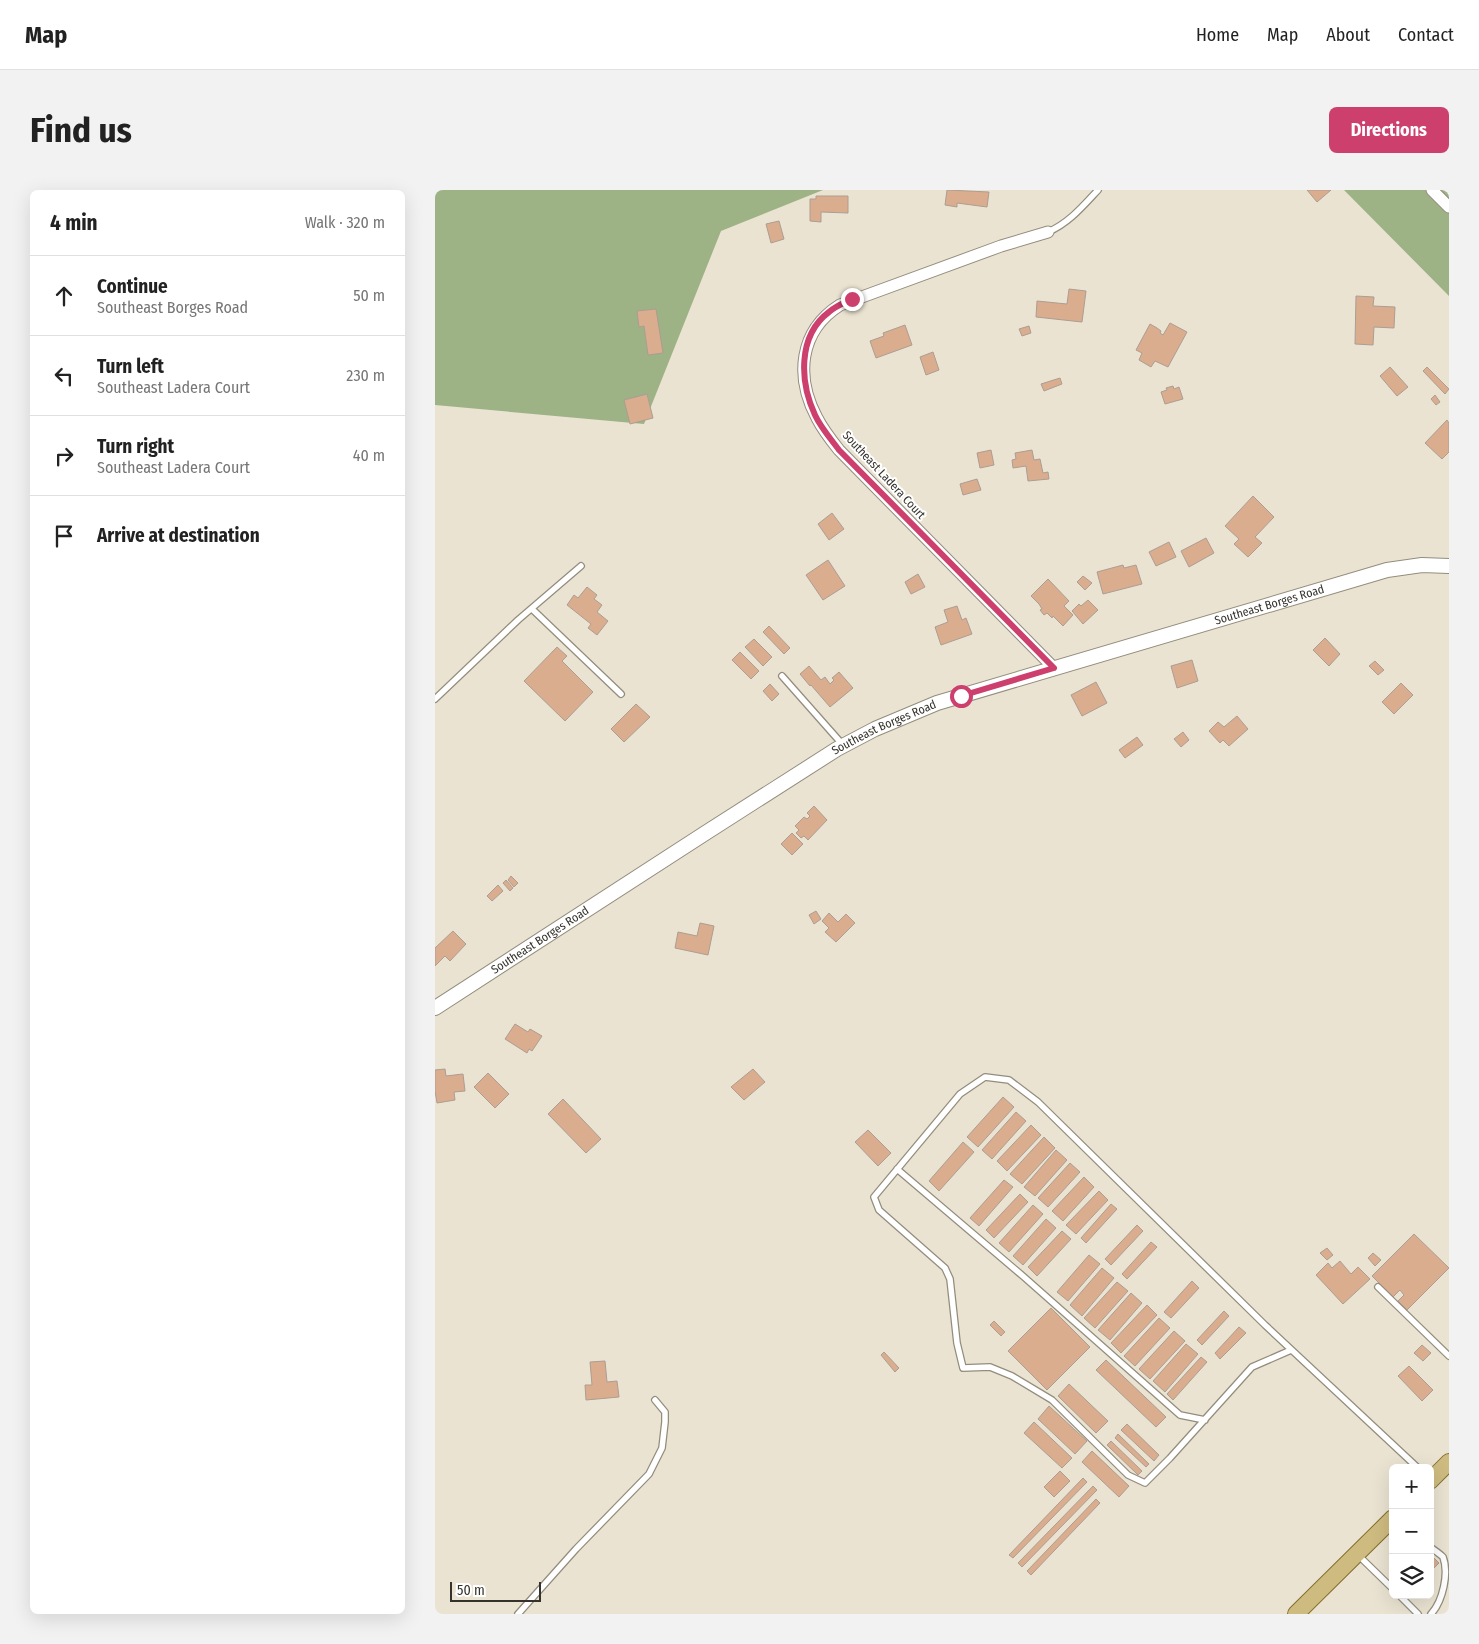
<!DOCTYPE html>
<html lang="en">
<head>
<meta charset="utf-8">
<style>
	:root { --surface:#fff; --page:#f2f2f2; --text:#222; --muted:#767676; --line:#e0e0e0; --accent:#cd3f6c }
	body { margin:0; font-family:"Fira Sans Condensed",sans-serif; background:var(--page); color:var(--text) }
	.controls { position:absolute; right:15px; bottom:15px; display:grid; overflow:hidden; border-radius:8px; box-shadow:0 5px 20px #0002 }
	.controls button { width:45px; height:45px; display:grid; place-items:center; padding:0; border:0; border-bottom:1px solid var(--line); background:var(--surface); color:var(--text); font:25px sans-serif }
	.scale { position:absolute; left:15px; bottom:12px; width:91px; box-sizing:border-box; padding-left:5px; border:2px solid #34322b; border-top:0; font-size:14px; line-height:18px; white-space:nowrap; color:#34322b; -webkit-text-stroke:4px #fff; paint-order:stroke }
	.stop { position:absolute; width:15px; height:15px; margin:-11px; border:4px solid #cd3f6c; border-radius:50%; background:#fff }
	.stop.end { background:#cd3f6c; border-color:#fff; box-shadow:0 1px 5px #0008 }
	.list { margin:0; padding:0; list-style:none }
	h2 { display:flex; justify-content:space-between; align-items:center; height:65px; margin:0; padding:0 20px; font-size:21px }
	h2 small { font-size:16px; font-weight:400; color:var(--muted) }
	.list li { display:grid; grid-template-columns:32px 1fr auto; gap:15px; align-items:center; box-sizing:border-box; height:80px; padding:0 20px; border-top:1px solid var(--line) }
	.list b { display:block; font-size:19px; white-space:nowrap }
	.list p { margin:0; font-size:16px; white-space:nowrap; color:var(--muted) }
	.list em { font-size:16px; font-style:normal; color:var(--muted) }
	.icon { flex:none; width:28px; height:28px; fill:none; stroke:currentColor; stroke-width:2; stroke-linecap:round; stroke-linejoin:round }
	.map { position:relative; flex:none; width:1014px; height:1424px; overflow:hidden; border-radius:8px }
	header { display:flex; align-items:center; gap:30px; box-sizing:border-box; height:70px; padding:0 25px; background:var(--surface); border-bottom:1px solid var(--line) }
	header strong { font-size:24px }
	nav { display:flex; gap:28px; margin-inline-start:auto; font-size:18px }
	.intro { display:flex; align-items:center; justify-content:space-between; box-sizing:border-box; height:120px; padding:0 30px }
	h1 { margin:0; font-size:35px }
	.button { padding:12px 22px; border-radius:8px; background:var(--accent); color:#fff; font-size:18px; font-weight:700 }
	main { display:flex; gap:30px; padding:0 30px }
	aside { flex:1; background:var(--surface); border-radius:8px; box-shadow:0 5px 20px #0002 }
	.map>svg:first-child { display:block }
</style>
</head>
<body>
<header>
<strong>Map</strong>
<nav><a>Home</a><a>Map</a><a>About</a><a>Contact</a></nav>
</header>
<div class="intro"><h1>Find us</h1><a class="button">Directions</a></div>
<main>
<aside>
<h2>4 min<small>Walk · 320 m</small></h2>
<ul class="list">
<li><svg class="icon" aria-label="ahead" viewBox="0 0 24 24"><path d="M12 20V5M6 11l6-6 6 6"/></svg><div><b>Continue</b><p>Southeast Borges Road</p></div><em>50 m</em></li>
<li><svg class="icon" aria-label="left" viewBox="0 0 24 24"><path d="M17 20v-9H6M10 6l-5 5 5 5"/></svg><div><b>Turn left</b><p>Southeast Ladera Court</p></div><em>230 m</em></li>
<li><svg class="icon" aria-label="right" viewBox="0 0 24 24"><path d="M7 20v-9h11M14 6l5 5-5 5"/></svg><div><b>Turn right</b><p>Southeast Ladera Court</p></div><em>40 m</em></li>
<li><svg class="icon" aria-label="arrive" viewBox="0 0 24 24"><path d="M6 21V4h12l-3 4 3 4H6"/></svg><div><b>Arrive at destination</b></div></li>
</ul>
</aside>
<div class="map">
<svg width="1014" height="1424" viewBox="0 0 1014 1424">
	<rect width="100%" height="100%" fill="#eae3d2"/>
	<path fill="#9db285" d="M0,0H388L286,41L209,234L0,215Z
		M909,0H1014V106Z"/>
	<path fill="#d9ad8e" stroke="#ad9d92" d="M512,0L554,2L552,17L522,13V17L510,15Z
		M872,0H896L882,12Z
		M381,6H413V23L386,22V32L375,31V9H381Z
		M344,31L349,49L336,53L331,34Z
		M634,99L651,101L647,132L601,127L602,111L632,114Z
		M921,106L939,107L938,116L960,117L959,138L939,137L938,155L920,154Z
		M221,119L228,163L213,165L209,136L204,137L202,121Z
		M735,133L752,142L733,177L720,171L716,177L704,170L707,163L701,160L715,134L722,138L726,141L725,143L728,145Z
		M470,135L477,155L441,168L435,151L449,146L448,143Z
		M594,136L596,143L587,146L584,139Z
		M498,162L504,180L491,185L485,167Z
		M955,177L973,197L962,206L945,186Z
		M992,177L1014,199L1010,204L988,181Z
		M625,188L627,194L609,201L606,194Z
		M738,196L739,199L744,197L748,209L730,214L726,202L732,200L731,198Z
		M212,204L218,228L195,234L189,210Z
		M1000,205L1005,212L1001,215L996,209Z
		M1012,230L1014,233V262L1007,269L990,253Z
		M556,260L559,275L545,278L542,263Z
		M597,260L599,270L605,269L608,283L613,282L614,289L593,291L591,276L578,278L577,270L581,269L580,263Z
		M542,289L546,300L528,305L525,294Z
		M818,306L839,327L820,347L827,353L813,367L799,354L804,349L790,336Z
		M397,323L409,339L394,350L383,334Z
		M771,348L779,363L754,377L746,361Z
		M734,352L741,367L721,376L714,362Z
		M393,370L410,396L388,410L371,385Z
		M688,375L689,378L701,375L707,394L668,404L662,382Z
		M483,384L490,397L476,404L470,392Z
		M648,386L657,393L650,400L642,392Z
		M613,389L634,411L629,416L638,425L628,436L618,426L617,428L612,423L609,425L605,420L607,419L604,414L596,406Z
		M152,397L162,405L159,409L167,415L162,422L173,431L162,445L153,438L156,434L132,415L139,405L143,408Z
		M653,410L663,420L648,434L637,421L644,414L646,416Z
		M522,416L527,430L531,428L537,444L506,455L500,437L513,432L509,420Z
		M334,436L355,458L349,464L328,442Z
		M890,448L905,464L894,476L878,460Z
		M319,449L337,467L328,476L310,457Z
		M122,457L132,466L127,471L158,502L130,531L89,491Z
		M305,462L324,481L316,489L297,470Z
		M757,470L763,491L742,498L736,476Z
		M940,471L949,480L943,485L934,476Z
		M374,476L386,490L390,487L395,494L399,490L397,488L404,482L418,498L395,517L376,495L375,496L365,484Z
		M661,492L672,513L647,526L636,505Z
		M966,493L978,505L959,524L947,512Z
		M335,494L344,504L337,511L328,501Z
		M201,514L215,527L189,552L176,539Z
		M802,526L813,539L794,556L788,550L785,553L774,541L783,532L789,537Z
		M748,542L754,550L746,557L739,549Z
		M702,547L708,555L690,568L684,560Z
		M379,616L392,630L373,650L369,646L366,648L361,643L364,640L360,636L369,627L372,629L375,626L372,623Z
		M357,643L368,654L357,665L346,654Z
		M76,686L83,693L79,697L73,690Z
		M71,690L78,698L75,701L68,693Z
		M63,695L68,701L57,711L52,706Z
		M381,721L386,729L379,734L374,725Z
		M394,723L403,732L411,724L420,733L401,752L390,742L394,738L387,731Z
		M265,733L279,736L273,765L240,758L243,742L262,746Z
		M18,741L31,754L15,771L10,766L0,776V758Z
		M80,834L93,842L95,839L107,846L97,861L94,859L92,863L70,849Z
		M10,879L11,886L28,884L30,901L19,902L20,910L2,913L0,901V880Z
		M318,879L330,892L309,910L296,897Z
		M53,883L74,904L60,918L39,897Z
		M568,907L579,917L543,957L532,947Z
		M128,909L166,949L151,963L113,924Z
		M581,922L591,931L557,969L547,960Z
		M596,935L606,945L572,981L562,971Z
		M433,940L456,963L443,976L420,952Z
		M609,947L620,958L587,994L575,984Z
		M528,952L539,962L504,1001L494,991Z
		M621,960L632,970L600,1006L589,997Z
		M635,973L645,982L613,1017L603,1008Z
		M649,987L659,997L628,1031L617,1021Z
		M569,990L578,997L544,1036L535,1028Z
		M664,1001L673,1010L641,1044L631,1035Z
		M585,1004L593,1012L559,1048L551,1040Z
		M676,1014L682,1019L651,1053L646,1048Z
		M598,1015L608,1024L574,1062L564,1053Z
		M611,1029L621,1038L588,1075L578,1066Z
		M702,1035L708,1041L676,1075L670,1069Z
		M627,1041L636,1049L602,1086L593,1077Z
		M979,1044L1014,1078L972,1120L963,1111L969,1105L965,1100L958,1107L937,1086Z
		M716,1052L722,1057L692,1089L687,1084Z
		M892,1058L898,1065L892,1070L885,1063Z
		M938,1063L946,1070L940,1076L933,1068Z
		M654,1065L665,1074L633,1111L622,1102Z
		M905,1071L916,1084L923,1077L935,1089L908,1114L881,1085L893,1073L897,1078Z
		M667,1078L679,1088L647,1126L635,1115Z
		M757,1091L764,1098L736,1128L729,1122Z
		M682,1092L693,1101L660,1138L649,1128Z
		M696,1103L707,1113L675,1150L663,1140Z
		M712,1115L722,1125L686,1163L676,1153Z
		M616,1118L655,1157L612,1200L573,1161Z
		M789,1121L794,1126L767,1155L762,1150Z
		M724,1128L735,1138L700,1176L689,1166Z
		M559,1131L570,1142L566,1146L555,1135Z
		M804,1137L811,1143L785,1169L780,1163Z
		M739,1141L750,1151L715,1189L704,1179Z
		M751,1154L763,1164L730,1202L718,1191Z
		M987,1155L996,1163L988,1171L979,1163Z
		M449,1162L464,1178L460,1182L446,1165Z
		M766,1167L772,1172L738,1210L732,1204Z
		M671,1170L731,1227L721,1237L661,1180Z
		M170,1171L172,1192L182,1191L184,1207L151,1210L150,1195H157L155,1172Z
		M974,1176L998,1200L987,1211L963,1186Z
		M634,1194L673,1231L661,1243L623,1206Z
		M614,1216L652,1251L640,1264L603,1229Z
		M599,1232L637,1268L627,1278L589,1243Z
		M692,1234L724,1265L719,1271L686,1240Z
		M683,1244L714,1274L711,1277L680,1248Z
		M676,1251L707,1281L703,1285L672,1255Z
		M657,1261L694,1296L684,1307L647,1272Z
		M625,1281L635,1291L619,1307L609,1297Z
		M648,1288L652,1292L578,1368L574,1365Z
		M658,1296L662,1300L587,1377L583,1373Z
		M661,1309L665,1313L596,1385L592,1381Z
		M995,1364L1004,1373L998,1379L995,1376Z"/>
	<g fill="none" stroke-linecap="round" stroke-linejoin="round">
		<g stroke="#938d7d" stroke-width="8">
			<path id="service" d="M613,42C634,33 648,16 663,0
				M97,419L186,504
				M347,486L408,555
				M0,509L83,430L146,376
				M462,979L589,1087L745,1225L770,1230
				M943,1097L1014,1166
				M856,1160L817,1177L735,1268L710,1293L693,1285L617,1210L577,1186L555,1177L528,1178L522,1153L515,1089L510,1078L444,1020L439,1007L525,904L550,887L574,890L603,912L830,1135L983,1278
				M995,1357C999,1360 1004,1363 1008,1367C1014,1383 1008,1411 996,1424
				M923,1365L958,1399
				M964,1405L983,1424
				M83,1424L141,1359L214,1284L227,1258L230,1232V1222L220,1210"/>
		</g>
		<g stroke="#938d7d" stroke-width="13">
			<path id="minor" d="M997,0L1014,17
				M613,42L566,56L405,115C364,141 360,187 382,228C388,240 396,250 404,260L619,478"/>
		</g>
		<g stroke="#938d7d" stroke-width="16">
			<g id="tertiary">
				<path id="s1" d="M0,818L272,642L402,559L440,539L502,513L952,380L987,375L1014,376"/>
			</g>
		</g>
		<g stroke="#836e2b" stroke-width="18">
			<path id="primary" d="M995,1291L1014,1272
				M861,1424L958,1328"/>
		</g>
		<use href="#service" stroke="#fff" stroke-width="5.5"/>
		<use href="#minor" stroke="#fff" stroke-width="11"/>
		<use href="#tertiary" stroke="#fff" stroke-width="14"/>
		<use href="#primary" stroke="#cebb80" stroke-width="16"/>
	</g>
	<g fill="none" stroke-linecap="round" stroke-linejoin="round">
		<path stroke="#cd3f6c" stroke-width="6" d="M417,109C409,113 401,116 394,122C362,146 365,193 380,225C386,238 396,249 404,260L619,478L526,506"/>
	</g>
	<g text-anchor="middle" stroke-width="4" stroke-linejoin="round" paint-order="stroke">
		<g font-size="12" fill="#34322b" stroke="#fff">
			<text transform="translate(449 285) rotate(47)" y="4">Southeast Ladera Court</text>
			<text dy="4" stroke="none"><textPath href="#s1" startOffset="935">Southeast Borges Road</textPath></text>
			<text dy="4" stroke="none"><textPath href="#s1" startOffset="530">Southeast Borges Road</textPath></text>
			<text dy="4" stroke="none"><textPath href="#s1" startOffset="125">Southeast Borges Road</textPath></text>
		</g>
	</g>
</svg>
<div class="controls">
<button>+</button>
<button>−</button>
<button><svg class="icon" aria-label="layers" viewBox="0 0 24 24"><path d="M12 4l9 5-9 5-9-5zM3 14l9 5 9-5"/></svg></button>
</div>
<div class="scale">50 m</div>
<div class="stop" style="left:526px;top:506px"></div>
<div class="stop end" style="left:417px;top:109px"></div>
</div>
</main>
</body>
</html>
